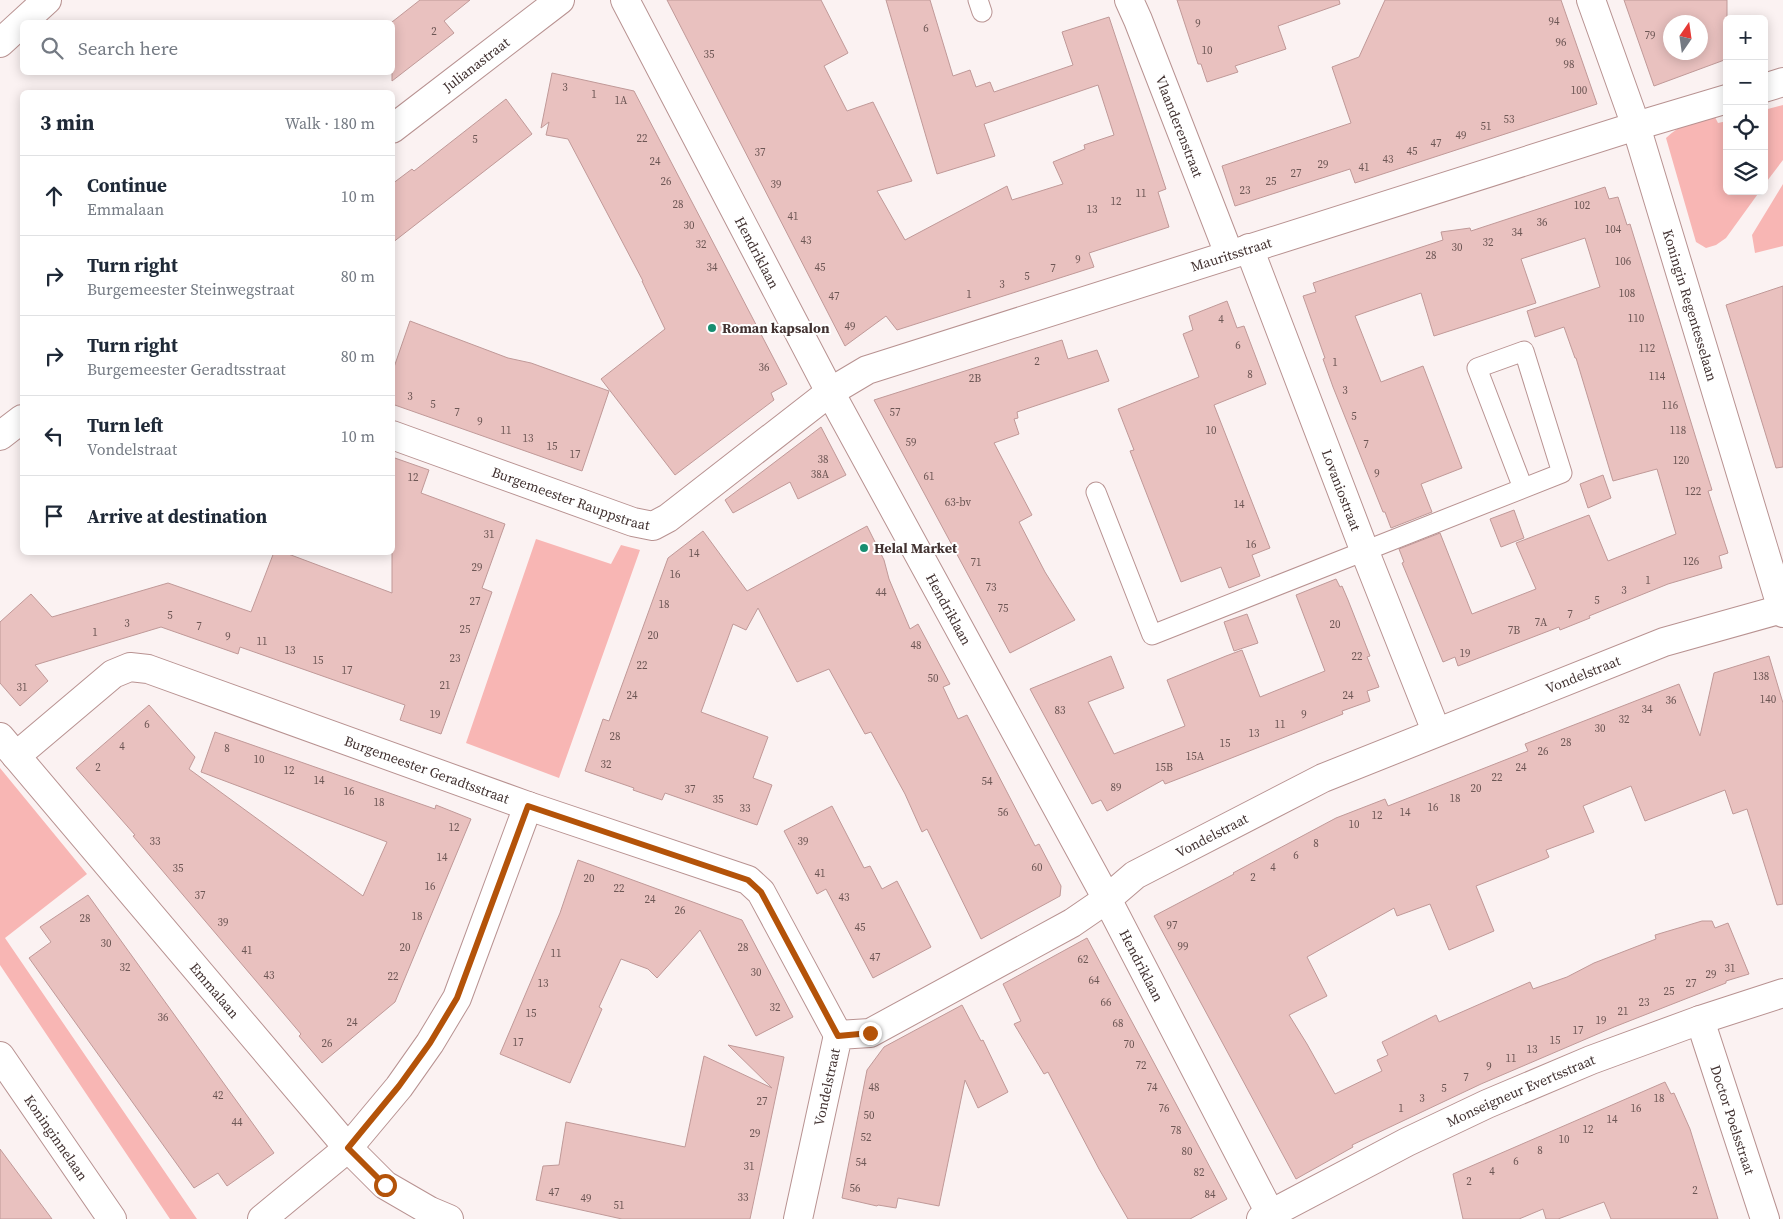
<!DOCTYPE html>
<html lang="en">
<head>
<meta charset="utf-8">
<style>
	:root { --surface:#fff; --page:#f6f6f7; --text:#1f2937; --muted:#747a83; --line:#e0e1e3 }
	body { margin:0; font-family:"Source Serif 4",serif; background:var(--page); color:var(--text) }
	.controls { position:absolute; right:15px; top:15px; display:grid; overflow:hidden; border-radius:8px; box-shadow:0 2px 12px #0003 }
	.controls button { width:45px; height:45px; display:grid; place-items:center; padding:0; border:0; border-bottom:1px solid var(--line); background:var(--surface); color:var(--text); font:25px sans-serif }
	.compass { position:absolute; left:1663px; top:15px; width:45px; height:45px; border-radius:50%; background:var(--surface); box-shadow:0 2px 12px #0003; rotate:13deg }
	.stop { position:absolute; width:15px; height:15px; margin:-11px; border:4px solid #b45309; border-radius:50%; background:#fff }
	.stop.end { background:#b45309; border-color:#fff; box-shadow:0 1px 5px #0008 }
	.list { margin:0; padding:0; list-style:none }
	h2 { display:flex; justify-content:space-between; align-items:center; height:65px; margin:0; padding:0 20px; font-size:21px }
	h2 small { font-size:16px; font-weight:400; color:var(--muted) }
	.list li { display:grid; grid-template-columns:32px 1fr auto; gap:15px; align-items:center; box-sizing:border-box; height:80px; padding:0 20px; border-top:1px solid var(--line) }
	.list b { display:block; font-size:19px; white-space:nowrap }
	.list p { margin:0; font-size:16px; white-space:nowrap; color:var(--muted) }
	.list em { font-size:16px; font-style:normal; color:var(--muted) }
	.icon { flex:none; width:28px; height:28px; fill:none; stroke:currentColor; stroke-width:2; stroke-linecap:round; stroke-linejoin:round }
	.map { position:relative; flex:none; width:1783px; height:1219px; overflow:hidden }
	.search { position:absolute; background:var(--surface); box-shadow:0 2px 12px #0003; left:20px; top:20px; width:375px; height:55px; display:flex; align-items:center; gap:12px; box-sizing:border-box; padding:0 18px; border-radius:8px; color:var(--muted); font-size:19px }
	.panel { position:absolute; background:var(--surface); box-shadow:0 2px 12px #0003; left:20px; top:90px; width:375px; height:465px; border-radius:8px }
	.map>svg:first-child { display:block }
</style>
</head>
<body>
<div class="map">
<svg width="1783" height="1219" viewBox="0 0 1783 1219">
	<rect width="100%" height="100%" fill="#fbf2f2"/>
	<path fill="#f8b6b4" d="M1783,105V160L1764,185V110Z
		M1714,115L1718,123L1727,121V191H1760L1726,238L1716,245L1706,248L1696,242L1666,138C1680,124 1696,121 1714,115Z
		M1783,184V246L1755,253L1752,235Z
		M536,539L611,564L621,545L640,550L559,778L466,743Z
		M0,768L87,874L5,938L197,1219H170L0,965Z"/>
	<path fill="#e9c1bf" stroke="#c09998" fill-rule="evenodd" d="M420,0H470L444,21L454,33L392,81V22Z
		M667,0H821L848,53L824,66L847,111L873,102L912,181L877,191L905,240L1007,186L1012,200L1063,184L1053,162L1085,149L1084,145L1114,135L1098,85L984,124L995,156L937,174L886,0H930L953,76L970,70L976,87L990,82L994,92L1073,65L1062,32L1109,17L1166,189L1158,192L1169,227L1089,253L1094,267L897,330L886,316L845,346Z
		M1177,0H1339L1340,4L1278,26L1286,49L1235,66L1238,72L1207,82L1201,64H1198Z
		M1385,0H1561L1597,104L1355,183L1350,169L1235,206L1222,166L1351,123L1332,67L1359,57Z
		M1624,0H1727V59L1654,86ZM1670,22H1700V52H1670Z
		M552,73L634,91L787,384L771,393L774,400L675,475L601,379L665,329L642,281H643L568,139L546,135L549,122L541,128Z
		M506,99L532,134L392,243V184L412,169L414,171Z
		M1605,187L1609,199L1618,197L1627,225L1630,224L1702,458L1712,490L1708,491L1728,553L1719,556L1722,568L1668,584L1589,616L1590,618L1560,630L1559,627L1458,666L1455,657L1443,662L1402,563L1404,562L1399,549L1440,533L1472,614L1536,589L1516,543L1589,515L1608,561L1676,534L1657,469L1613,481L1576,358H1575L1564,327L1535,337L1527,311L1600,287L1585,238L1521,259L1536,303L1434,336L1421,293L1355,316L1381,382L1423,366L1462,468L1421,484L1432,512L1391,528L1385,512H1383L1333,387L1323,359L1325,358L1303,296L1316,292L1313,283L1443,240L1441,232L1470,228L1471,231Z
		M1783,286V467L1776,468L1726,305Z
		M1227,301L1237,328L1244,326L1266,384L1214,405L1270,548L1252,555L1260,576L1229,588L1221,567L1181,582L1130,451L1134,450L1118,409L1199,377L1183,334L1193,330L1189,316Z
		M410,321L508,358L531,363L609,391L582,471L392,404V373Z
		M1062,340L1068,359L1097,350L1109,381L1017,412L1018,418L1014,419L1019,434L994,443L1032,515L1019,522L1045,572L1075,620L1010,653L874,400Z
		M821,427L846,475L798,499L790,482L733,513L725,500Z
		M392,457L429,470L421,493L505,524L482,588L492,592L441,734L400,720L405,705L240,647L238,654L161,627L35,665L48,681L20,706L0,683V622L31,594L52,617L168,583L251,612L274,552H283L392,593Z
		M1603,475L1611,498L1588,508L1580,484Z
		M1514,510L1524,538L1501,547L1490,519Z
		M867,526L884,560L889,579L910,629L918,624L950,684L943,687L958,719L967,715L1035,846L1039,844L1061,886L1060,896L981,939L927,829L922,832L905,794L871,732L865,734L829,669L797,682L758,608L746,630L733,624L701,712L768,737L753,778L772,785L757,825L665,793L662,800L633,790L634,788L585,771L603,719L609,721L668,558L703,531L747,591Z
		M1336,579L1340,587L1342,586L1348,600L1370,656L1367,657L1379,687L1367,691L1370,701L1342,711L1343,714L1196,772L1165,784L1163,780L1107,811L1101,800L1092,804L1030,689L1111,656L1124,688L1088,702L1114,754L1185,726L1167,680L1226,656L1242,650L1260,697L1325,671L1296,595Z
		M1247,614L1258,643L1234,651L1224,622Z
		M1769,656L1783,703V904L1777,905L1747,809L1733,814L1725,790L1645,821L1631,786L1583,806L1594,832L1546,850L1549,857L1545,859L1476,886L1494,931L1449,950L1430,904L1397,916L1394,908L1307,957L1327,996L1289,1015L1307,1044L1335,1094L1382,1071L1377,1060L1388,1055L1382,1042L1436,1015L1439,1022L1530,982L1533,989L1567,977L1594,963L1656,939L1655,935L1702,921H1712L1715,928L1728,923L1749,974L1726,981V983L1614,1027L1481,1084L1352,1145L1353,1147L1296,1179L1154,916L1234,874L1233,873L1336,818L1385,799L1388,806L1505,760L1528,751L1525,744L1679,684L1700,736L1714,673Z
		M149,705L195,757L189,769L363,896L387,842L201,772L215,732L435,809L436,805L471,819L395,1002L322,1063L299,1036L301,1034L133,836L135,835L76,768Z
		M832,806L864,868L870,866L882,889L897,881L931,947L873,978L826,889L817,894L784,831Z
		M578,860L742,920L793,1017L756,1036L700,930L657,978L648,969L621,959L599,1007L602,1009L570,1083L500,1054L560,913Z
		M88,895L274,1153L227,1186L218,1173L194,1188L29,958L51,942L40,927Z
		M1087,938L1227,1199L1190,1219H1128L1099,1169L1048,1072L1044,1074L1014,1024L1021,1021L1003,984Z
		M962,1005L981,1041L983,1040L1008,1092L978,1108L965,1080L939,1206L898,1198L896,1208L878,1205L877,1206L842,1198L867,1070L884,1047Z
		M728,1045L784,1057L750,1219H622L536,1200L543,1166L559,1165L566,1122L685,1147L704,1056L772,1088Z
		M1665,1082L1671,1094L1674,1093L1690,1129L1718,1219H1611L1604,1202L1558,1219H1546L1543,1209L1519,1219H1463L1453,1174Z
		M0,1149L52,1219H0Z"/>
	<g fill="none" stroke-linecap="round" stroke-linejoin="round">
		<g stroke="#b89291" stroke-width="21">
			<path id="service" d="M978,0L982,12
				M1096,492L1152,635L1562,473L1524,351L1477,368L1523,488"/>
		</g>
		<g stroke="#b89291" stroke-width="30">
			<g id="minor">
				<path id="s1" d="M625,0L830,392L1107,899L1273,1219"/>
				<path id="s2" d="M1129,0L1138,20L1229,254"/>
				<path id="s3" d="M1591,0L1636,126L1783,613"/>
				<path d="M0,43L47,0"/>
				<path d="M1764,88L1783,82"/>
				<path id="s4" d="M392,129L560,0"/>
				<path id="s5" d="M1249,248L1365,552L1436,731"/>
				<path id="s6" d="M392,435L633,522L653,526L668,518L830,392L867,370L1636,126L1727,99"/>
				<path d="M0,436L22,419"/>
				<path id="s7" d="M0,737L348,1148L385,1185L430,1211L449,1219"/>
				<path id="s8" d="M16,756L113,674L130,667L148,669L528,806L748,880L761,892L838,1035"/>
				<path id="s9" d="M1700,1020L1765,1219"/>
				<path d="M262,1219L348,1148L399,1087L430,1043L457,998L528,806"/>
				<path id="s10" d="M798,1219L838,1035L870,1033L1072,923L1107,899L1135,875L1323,778L1664,642L1782,609"/>
				<path id="s11" d="M1261,1219L1407,1142L1487,1104L1591,1060L1700,1020L1783,993"/>
			</g>
		</g>
		<g stroke="#b89291" stroke-width="30">
			<g id="secondary">
				<path id="s12" d="M0,1056L112,1219"/>
			</g>
		</g>
		<use href="#service" stroke="#fff" stroke-width="19"/>
		<use href="#minor" stroke="#fff" stroke-width="28"/>
		<use href="#secondary" stroke="#fff" stroke-width="28"/>
	</g>
	<g fill="none" stroke-linecap="round" stroke-linejoin="round">
		<path stroke="#b45309" stroke-width="6" d="M385,1185L348,1148L399,1086L430,1043L457,998L528,806L748,880L761,892L838,1036L870,1033"/>
	</g>
	<g fill="#178e71" stroke="#fff" stroke-width="2">
		<circle cx="712" cy="328" r="5"/>
		<circle cx="864" cy="548" r="5"/>
	</g>
	<g text-anchor="middle" stroke-width="4" stroke-linejoin="round" paint-order="stroke">
		<g font-size="11" fill="#6c5654">
			<text x="1554" y="25">94</text>
			<text x="1198" y="27">9</text>
			<text x="926" y="32">6</text>
			<text x="434" y="35">2</text>
			<text x="1650" y="39">79</text>
			<text x="1561" y="46">96</text>
			<text x="1207" y="54">10</text>
			<text x="709" y="58">35</text>
			<text x="1569" y="68">98</text>
			<text x="565" y="91">3</text>
			<text x="1579" y="94">100</text>
			<text x="594" y="98">1</text>
			<text x="621" y="104">1A</text>
			<text x="1509" y="123">53</text>
			<text x="1486" y="130">51</text>
			<text x="1461" y="139">49</text>
			<text x="642" y="142">22</text>
			<text x="475" y="143">5</text>
			<text x="1436" y="147">47</text>
			<text x="1412" y="155">45</text>
			<text x="760" y="156">37</text>
			<text x="1388" y="163">43</text>
			<text x="655" y="165">24</text>
			<text x="1323" y="168">29</text>
			<text x="1364" y="171">41</text>
			<text x="1296" y="177">27</text>
			<text x="666" y="185">26</text>
			<text x="1271" y="185">25</text>
			<text x="776" y="188">39</text>
			<text x="1245" y="194">23</text>
			<text x="1141" y="197">11</text>
			<text x="1116" y="205">12</text>
			<text x="678" y="208">28</text>
			<text x="1582" y="209">102</text>
			<text x="1092" y="213">13</text>
			<text x="793" y="220">41</text>
			<text x="1542" y="226">36</text>
			<text x="689" y="229">30</text>
			<text x="1613" y="233">104</text>
			<text x="1517" y="236">34</text>
			<text x="806" y="244">43</text>
			<text x="1488" y="246">32</text>
			<text x="701" y="248">32</text>
			<text x="1457" y="251">30</text>
			<text x="1431" y="259">28</text>
			<text x="1078" y="263">9</text>
			<text x="1623" y="265">106</text>
			<text x="712" y="271">34</text>
			<text x="820" y="271">45</text>
			<text x="1053" y="272">7</text>
			<text x="1027" y="280">5</text>
			<text x="1002" y="288">3</text>
			<text x="1627" y="297">108</text>
			<text x="969" y="298">1</text>
			<text x="834" y="300">47</text>
			<text x="1636" y="322">110</text>
			<text x="1221" y="323">4</text>
			<text x="850" y="330">49</text>
			<text x="1238" y="349">6</text>
			<text x="1647" y="352">112</text>
			<text x="1037" y="365">2</text>
			<text x="1335" y="366">1</text>
			<text x="764" y="371">36</text>
			<text x="1250" y="378">8</text>
			<text x="1657" y="380">114</text>
			<text x="975" y="382">2B</text>
			<text x="1345" y="394">3</text>
			<text x="410" y="400">3</text>
			<text x="433" y="408">5</text>
			<text x="1670" y="409">116</text>
			<text x="457" y="416">7</text>
			<text x="895" y="416">57</text>
			<text x="1354" y="420">5</text>
			<text x="480" y="425">9</text>
			<text x="506" y="434">11</text>
			<text x="1211" y="434">10</text>
			<text x="1678" y="434">118</text>
			<text x="528" y="442">13</text>
			<text x="911" y="446">59</text>
			<text x="1366" y="448">7</text>
			<text x="552" y="450">15</text>
			<text x="575" y="458">17</text>
			<text x="823" y="463">38</text>
			<text x="1681" y="464">120</text>
			<text x="1377" y="477">9</text>
			<text x="820" y="478">38A</text>
			<text x="929" y="480">61</text>
			<text x="413" y="481">12</text>
			<text x="1693" y="495">122</text>
			<text x="958" y="506">63-bv</text>
			<text x="1239" y="508">14</text>
			<text x="489" y="538">31</text>
			<text x="1251" y="548">16</text>
			<text x="694" y="557">14</text>
			<text x="1691" y="565">126</text>
			<text x="976" y="566">71</text>
			<text x="477" y="571">29</text>
			<text x="675" y="578">16</text>
			<text x="1648" y="584">1</text>
			<text x="991" y="591">73</text>
			<text x="1624" y="594">3</text>
			<text x="881" y="596">44</text>
			<text x="1597" y="604">5</text>
			<text x="475" y="605">27</text>
			<text x="664" y="608">18</text>
			<text x="1003" y="612">75</text>
			<text x="1570" y="618">7</text>
			<text x="170" y="619">5</text>
			<text x="1541" y="626">7A</text>
			<text x="127" y="627">3</text>
			<text x="1335" y="628">20</text>
			<text x="199" y="630">7</text>
			<text x="465" y="633">25</text>
			<text x="1514" y="634">7B</text>
			<text x="95" y="636">1</text>
			<text x="653" y="639">20</text>
			<text x="228" y="640">9</text>
			<text x="262" y="645">11</text>
			<text x="916" y="649">48</text>
			<text x="290" y="654">13</text>
			<text x="1465" y="657">19</text>
			<text x="1357" y="660">22</text>
			<text x="455" y="662">23</text>
			<text x="318" y="664">15</text>
			<text x="642" y="669">22</text>
			<text x="347" y="674">17</text>
			<text x="1761" y="680">138</text>
			<text x="933" y="682">50</text>
			<text x="445" y="689">21</text>
			<text x="22" y="691">31</text>
			<text x="632" y="699">24</text>
			<text x="1348" y="699">24</text>
			<text x="1768" y="703">140</text>
			<text x="1671" y="704">36</text>
			<text x="1647" y="713">34</text>
			<text x="1060" y="714">83</text>
			<text x="435" y="718">19</text>
			<text x="1304" y="718">9</text>
			<text x="1624" y="723">32</text>
			<text x="147" y="728">6</text>
			<text x="1280" y="728">11</text>
			<text x="1600" y="732">30</text>
			<text x="1254" y="737">13</text>
			<text x="615" y="740">28</text>
			<text x="1566" y="746">28</text>
			<text x="1225" y="747">15</text>
			<text x="122" y="750">4</text>
			<text x="227" y="752">8</text>
			<text x="1543" y="755">26</text>
			<text x="1195" y="760">15A</text>
			<text x="259" y="763">10</text>
			<text x="606" y="768">32</text>
			<text x="98" y="771">2</text>
			<text x="1164" y="771">15B</text>
			<text x="1521" y="771">24</text>
			<text x="289" y="774">12</text>
			<text x="1497" y="781">22</text>
			<text x="319" y="784">14</text>
			<text x="987" y="785">54</text>
			<text x="1116" y="791">89</text>
			<text x="1476" y="792">20</text>
			<text x="690" y="793">37</text>
			<text x="349" y="795">16</text>
			<text x="1455" y="802">18</text>
			<text x="718" y="803">35</text>
			<text x="379" y="806">18</text>
			<text x="1433" y="811">16</text>
			<text x="745" y="812">33</text>
			<text x="1003" y="816">56</text>
			<text x="1405" y="816">14</text>
			<text x="1377" y="819">12</text>
			<text x="1354" y="828">10</text>
			<text x="454" y="831">12</text>
			<text x="155" y="845">33</text>
			<text x="803" y="845">39</text>
			<text x="1316" y="847">8</text>
			<text x="1296" y="859">6</text>
			<text x="442" y="861">14</text>
			<text x="1037" y="871">60</text>
			<text x="1273" y="871">4</text>
			<text x="178" y="872">35</text>
			<text x="820" y="877">41</text>
			<text x="1253" y="881">2</text>
			<text x="589" y="882">20</text>
			<text x="430" y="890">16</text>
			<text x="619" y="892">22</text>
			<text x="200" y="899">37</text>
			<text x="844" y="901">43</text>
			<text x="650" y="903">24</text>
			<text x="680" y="914">26</text>
			<text x="417" y="920">18</text>
			<text x="85" y="922">28</text>
			<text x="223" y="926">39</text>
			<text x="1172" y="929">97</text>
			<text x="860" y="931">45</text>
			<text x="106" y="947">30</text>
			<text x="1183" y="950">99</text>
			<text x="405" y="951">20</text>
			<text x="743" y="951">28</text>
			<text x="247" y="954">41</text>
			<text x="556" y="957">11</text>
			<text x="875" y="961">47</text>
			<text x="1083" y="963">62</text>
			<text x="125" y="971">32</text>
			<text x="1730" y="972">31</text>
			<text x="756" y="976">30</text>
			<text x="1711" y="978">29</text>
			<text x="269" y="979">43</text>
			<text x="393" y="980">22</text>
			<text x="1094" y="984">64</text>
			<text x="543" y="987">13</text>
			<text x="1691" y="987">27</text>
			<text x="1669" y="995">25</text>
			<text x="1106" y="1006">66</text>
			<text x="1644" y="1006">23</text>
			<text x="775" y="1011">32</text>
			<text x="1623" y="1015">21</text>
			<text x="531" y="1017">15</text>
			<text x="163" y="1021">36</text>
			<text x="1601" y="1024">19</text>
			<text x="352" y="1026">24</text>
			<text x="1118" y="1027">68</text>
			<text x="1578" y="1034">17</text>
			<text x="1555" y="1044">15</text>
			<text x="518" y="1046">17</text>
			<text x="327" y="1047">26</text>
			<text x="1129" y="1048">70</text>
			<text x="1532" y="1053">13</text>
			<text x="1511" y="1062">11</text>
			<text x="1141" y="1069">72</text>
			<text x="1489" y="1070">9</text>
			<text x="1466" y="1081">7</text>
			<text x="874" y="1091">48</text>
			<text x="1152" y="1091">74</text>
			<text x="1444" y="1092">5</text>
			<text x="218" y="1099">42</text>
			<text x="1422" y="1102">3</text>
			<text x="1659" y="1102">18</text>
			<text x="762" y="1105">27</text>
			<text x="1164" y="1112">76</text>
			<text x="1401" y="1112">1</text>
			<text x="1636" y="1112">16</text>
			<text x="869" y="1119">50</text>
			<text x="1612" y="1123">14</text>
			<text x="237" y="1126">44</text>
			<text x="1588" y="1133">12</text>
			<text x="1176" y="1134">78</text>
			<text x="755" y="1137">29</text>
			<text x="866" y="1141">52</text>
			<text x="1564" y="1143">10</text>
			<text x="1540" y="1154">8</text>
			<text x="1187" y="1155">80</text>
			<text x="1516" y="1165">6</text>
			<text x="861" y="1166">54</text>
			<text x="749" y="1170">31</text>
			<text x="1492" y="1175">4</text>
			<text x="1199" y="1176">82</text>
			<text x="1469" y="1185">2</text>
			<text x="855" y="1192">56</text>
			<text x="1695" y="1194">2</text>
			<text x="554" y="1196">47</text>
			<text x="1210" y="1198">84</text>
			<text x="743" y="1201">33</text>
			<text x="586" y="1202">49</text>
			<text x="619" y="1209">51</text>
		</g>
		<g font-size="14" fill="#423231" stroke="#fff">
			<text dy="5" stroke="none"><textPath href="#s4" startOffset="106">Julianastraat</textPath></text>
			<text dy="5" stroke="none"><textPath href="#s2" startOffset="136">Vlaanderenstraat</textPath></text>
			<text dy="5" stroke="none"><textPath href="#s1" startOffset="285">Hendriklaan</textPath></text>
			<text dy="5" stroke="none"><textPath href="#s6" startOffset="924">Mauritsstraat</textPath></text>
			<text dy="5" stroke="none"><textPath href="#s3" startOffset="321">Koningin Regentesselaan</textPath></text>
			<text dy="5" stroke="none"><textPath href="#s5" startOffset="259">Lovaniostraat</textPath></text>
			<text dy="5" stroke="none"><textPath href="#s6" startOffset="190">Burgemeester Rauppstraat</textPath></text>
			<text dy="5" stroke="none"><textPath href="#s1" startOffset="690">Hendriklaan</textPath></text>
			<text dy="5" stroke="none"><textPath href="#s10" startOffset="1021">Vondelstraat</textPath></text>
			<text dy="5" stroke="none"><textPath href="#s8" startOffset="460">Burgemeester Geradtsstraat</textPath></text>
			<text dy="5" stroke="none"><textPath href="#s10" startOffset="616">Vondelstraat</textPath></text>
			<text dy="5" stroke="none"><textPath href="#s1" startOffset="1095">Hendriklaan</textPath></text>
			<text dy="5" stroke="none"><textPath href="#s7" startOffset="332">Emmalaan</textPath></text>
			<text dy="5" stroke="none"><textPath href="#s10" startOffset="135">Vondelstraat</textPath></text>
			<text dy="5" stroke="none"><textPath href="#s11" startOffset="290">Monseigneur Evertsstraat</textPath></text>
			<text dy="5" stroke="none"><textPath href="#s9" startOffset="105">Doctor Poelsstraat</textPath></text>
			<text dy="5" stroke="none"><textPath href="#s12" startOffset="99">Koninginnelaan</textPath></text>
		</g>
		<g font-size="14" font-weight="bold" fill="#423231" stroke="#fff" text-anchor="start">
			<text x="722" y="333">Roman kapsalon</text>
			<text x="874" y="553">Helal Market</text>
		</g>
	</g>
</svg>
<div class="controls">
<button>+</button>
<button>−</button>
<button><svg class="icon" aria-label="locate" viewBox="0 0 24 24"><circle cx="12" cy="12" r="6"/><path d="M12 2v4M12 18v4M2 12h4M18 12h4"/></svg></button>
<button><svg class="icon" aria-label="layers" viewBox="0 0 24 24"><path d="M12 4l9 5-9 5-9-5zM3 14l9 5 9-5"/></svg></button>
</div>
<svg class="compass" viewBox="-18 -18 36 36"><path d="M0-13l5 13h-10z" fill="#e53935"/><path d="M0 13l5-13h-10z" fill="#747a83"/></svg>
<div class="stop" style="left:385px;top:1185px"></div>
<div class="stop end" style="left:870px;top:1033px"></div>
<div class="search"><svg class="icon" aria-label="search" viewBox="0 0 24 24"><circle cx="10" cy="10" r="6"/><path d="M15 15l6 6"/></svg>Search here</div>
<section class="panel">
<h2>3 min<small>Walk · 180 m</small></h2>
<ul class="list">
<li><svg class="icon" aria-label="ahead" viewBox="0 0 24 24"><path d="M12 20V5M6 11l6-6 6 6"/></svg><div><b>Continue</b><p>Emmalaan</p></div><em>10 m</em></li>
<li><svg class="icon" aria-label="right" viewBox="0 0 24 24"><path d="M7 20v-9h11M14 6l5 5-5 5"/></svg><div><b>Turn right</b><p>Burgemeester Steinwegstraat</p></div><em>80 m</em></li>
<li><svg class="icon" aria-label="right" viewBox="0 0 24 24"><path d="M7 20v-9h11M14 6l5 5-5 5"/></svg><div><b>Turn right</b><p>Burgemeester Geradtsstraat</p></div><em>80 m</em></li>
<li><svg class="icon" aria-label="left" viewBox="0 0 24 24"><path d="M17 20v-9H6M10 6l-5 5 5 5"/></svg><div><b>Turn left</b><p>Vondelstraat</p></div><em>10 m</em></li>
<li><svg class="icon" aria-label="arrive" viewBox="0 0 24 24"><path d="M6 21V4h12l-3 4 3 4H6"/></svg><div><b>Arrive at destination</b></div></li>
</ul>
</section>
</div>
</body>
</html>
